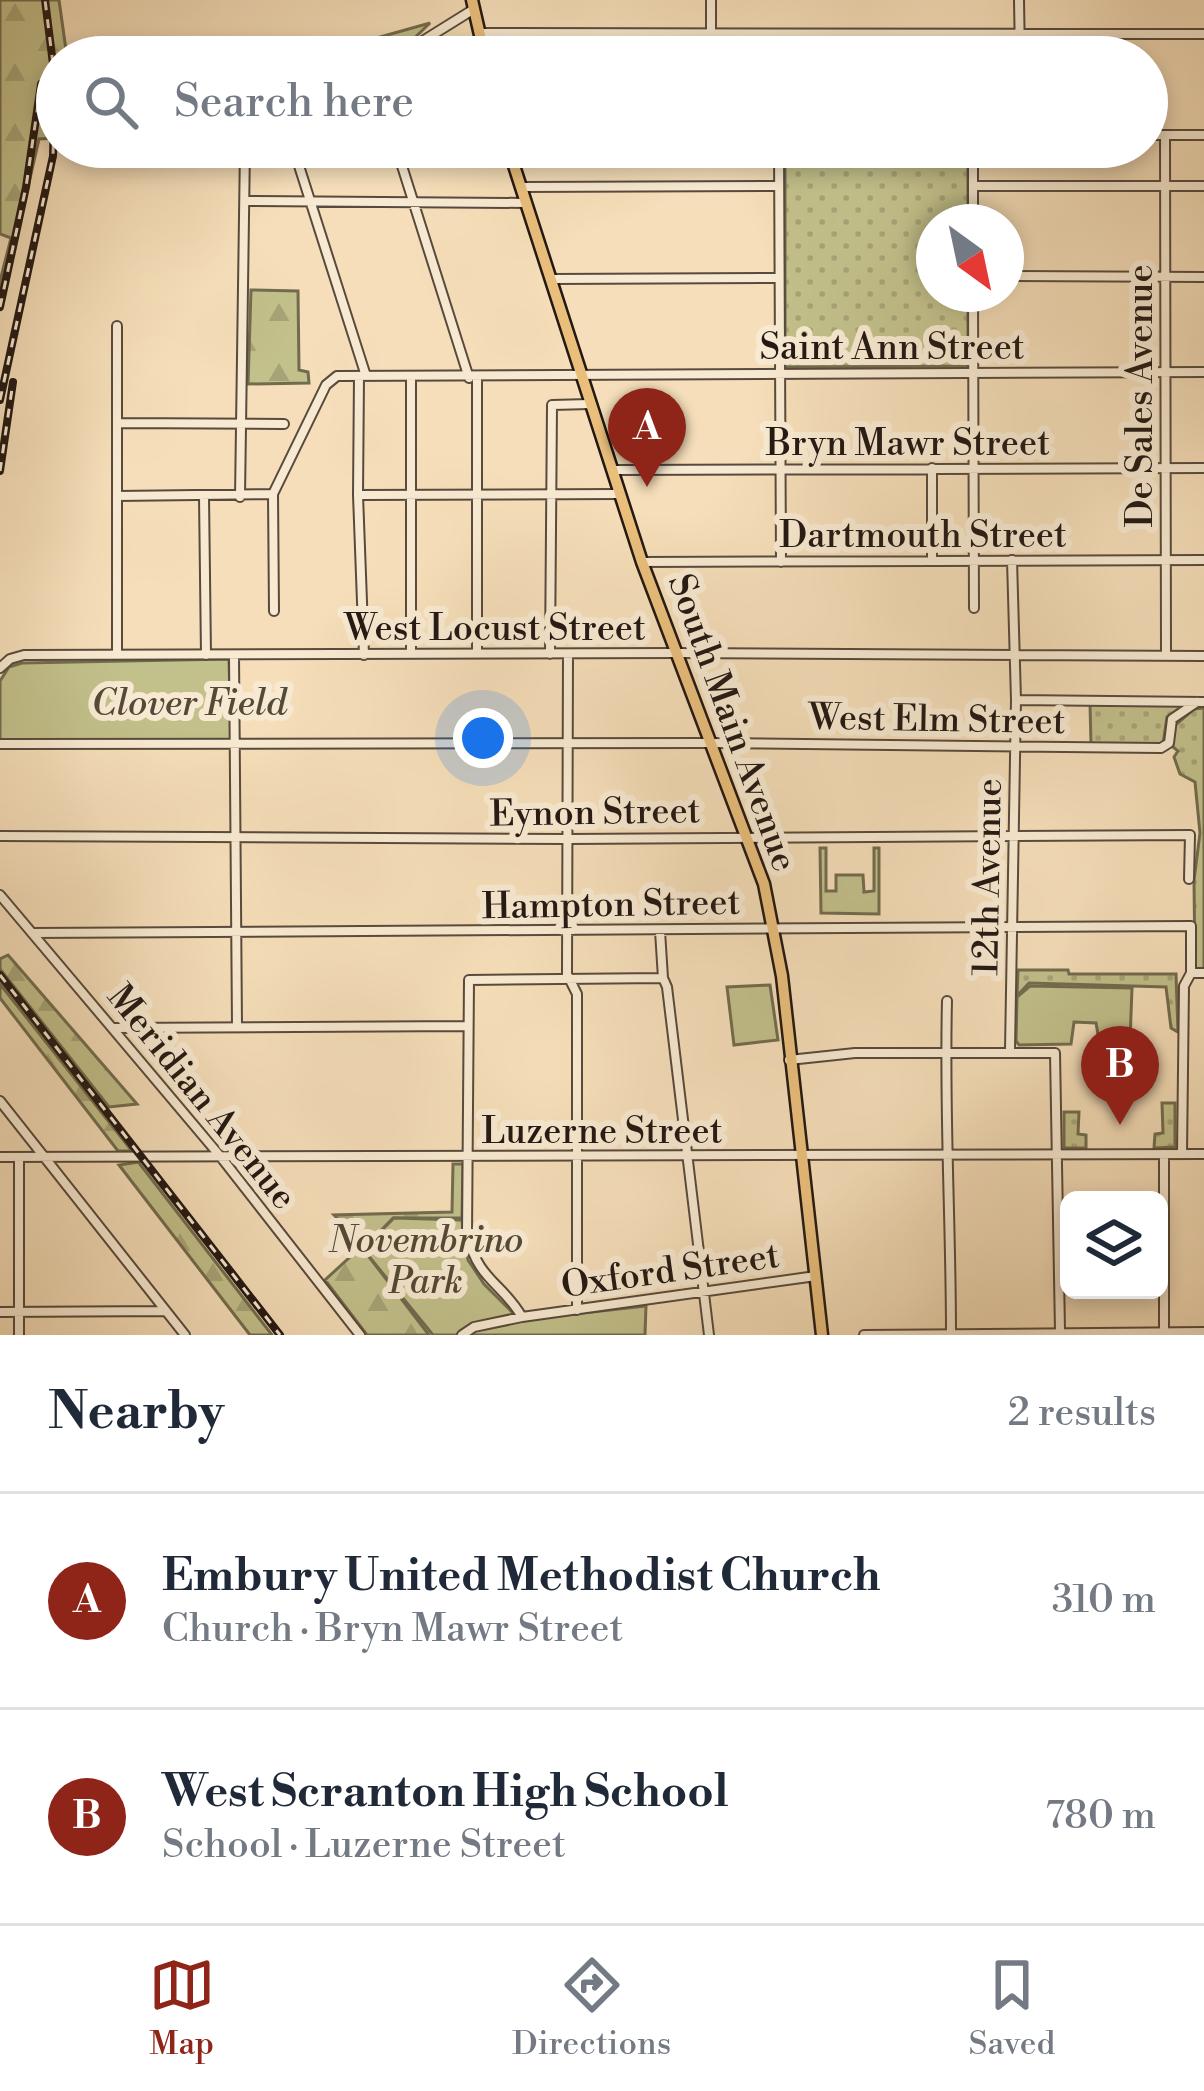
<!DOCTYPE html>
<html lang="en">
<head>
<meta charset="utf-8">
<style>
	:root { --surface:#fff; --page:#f6f6f7; --text:#1f2937; --muted:#747a83; --line:#e0e1e3; --accent:#8f2418 }
	body { margin:0; font-family:"Libre Bodoni",serif; background:var(--page); color:var(--text) }
	.controls { position:absolute; right:36px; bottom:36px; display:grid; overflow:hidden; border-radius:18px; box-shadow:0 6px 18px #0003 }
	.controls button { width:108px; height:108px; display:grid; place-items:center; padding:0; border:0; border-bottom:3px solid var(--line); background:var(--surface); color:var(--text); font:60px sans-serif }
	.compass { position:absolute; left:916px; top:204px; width:108px; height:108px; border-radius:50%; background:var(--surface); box-shadow:0 6px 18px #0003; rotate:147deg }
	.you { position:absolute; left:483px; top:738px; width:42px; height:42px; margin:-30px; border:9px solid #fff; border-radius:50%; background:#1a73e8; box-shadow:0 0 0 18px #1a73e833 }
	.badge { display:grid; place-items:center; width:78px; height:78px; border-radius:50%; background:var(--accent); color:#fff; font-size:39px; font-weight:700 }
	.pin { position:absolute; translate:-50% -99px; filter:drop-shadow(0 3px 6px #0008) }
	.pin::after { content:''; position:absolute; top:63px; width:42px; height:36px; background:inherit; clip-path:polygon(0 0,100% 0,50% 100%) }
	.list { margin:0; padding:0; list-style:none }
	h2 { display:flex; justify-content:space-between; align-items:center; height:156px; margin:0; padding:0 48px; font-size:51px }
	h2 small { font-size:39px; font-weight:400; color:var(--muted) }
	.list li { display:grid; grid-template-columns:78px 1fr auto; gap:36px; align-items:center; box-sizing:border-box; height:216px; padding:0 48px; border-top:3px solid var(--line) }
	.list b { display:block; font-size:45px; white-space:nowrap }
	.list p { margin:0; font-size:39px; white-space:nowrap; color:var(--muted) }
	.list em { font-size:39px; font-style:normal; color:var(--muted) }
	.icon { flex:none; width:66px; height:66px; fill:none; stroke:currentColor; stroke-width:2; stroke-linecap:round; stroke-linejoin:round }
	.map { position:relative; flex:none; width:1204px; height:1335px; overflow:hidden }
	.search { position:absolute; background:var(--surface); box-shadow:0 6px 18px #0003; left:36px; right:36px; top:36px; height:132px; display:flex; align-items:center; gap:30px; box-sizing:border-box; padding:0 42px; border-radius:66px; color:var(--muted); font-size:45px }
	.sheet { height:588px; background:var(--surface) }
	nav { display:flex; justify-content:space-around; align-items:center; box-sizing:border-box; height:168px; border-top:3px solid var(--line); background:var(--surface); font-size:33px; color:var(--muted) }
	nav a { display:grid; justify-items:center; gap:6px }
	nav .on { color:var(--accent) }
	.map>svg:first-child { display:block }
</style>
</head>
<body>
<div class="map">
<svg width="1204" height="1335" viewBox="0 0 1204 1335">
	<defs>
		<pattern id="grass-dots" width="8" height="8" patternUnits="userSpaceOnUse" patternTransform="scale(3)"><rect width="8" height="8" fill="#c2c08b"/><path d="M2 2h.1M6 6h.1" fill="none" stroke="#a6a477" stroke-width="1.8" stroke-linecap="round"/></pattern>
		<pattern id="forest-firs" width="22" height="20" patternUnits="userSpaceOnUse" patternTransform="scale(3)"><rect width="22" height="20" fill="#c2c08b"/><path d="M5 1l3.5 6h-7zM16 11l3.5 6h-7z" fill="#a6a477"/></pattern>
	</defs>
	<rect width="100%" height="100%" fill="#f5deb9"/>
	<filter id="stains"><feTurbulence type="fractalNoise" baseFrequency=".00167" numOctaves="4"/><feColorMatrix values="0 0 0 0 .2 0 0 0 0 .09 0 0 0 0 .02 0 0 0 .5 -.17"/></filter>
	<radialGradient id="worn" r=".72"><stop offset=".6" stop-color="#630" stop-opacity="0"/><stop offset="1" stop-color="#630" stop-opacity=".3"/></radialGradient>
	<path fill="url(#grass-dots)" stroke="#726c4f" stroke-width="3" d="M785,147H968V222H934V294H968V366L785,367Z
		M1090,704H1187L1167,717L1163,744L1158,746L1091,745Z
		M1204,708V969H1195L1194,880L1200,833L1195,782L1180,774L1174,757L1178,751L1173,747V727L1194,709Z
		M1018,970H1068L1069,974H1176L1178,1032L1171,1028L1166,987L1029,983L1017,996Z
		M1162,1103H1175V1147L1154,1148L1155,1134L1163,1133Z
		M1064,1112H1079L1078,1134L1086,1135V1148H1064Z"/>
	<path fill="url(#forest-firs)" stroke="#726c4f" stroke-width="3" d="M0,0H59L67,57H57V138L39,139L0,311V281L11,238L0,234Z
		M430,23L405,47L339,57H309Z
		M251,290L298,291L299,370L308,372L309,383L248,384Z
		M8,955L137,1104L109,1107L0,969V959Z
		M0,984L132,1151H118L0,998Z
		M139,1162V1163L272,1335H250L119,1165Z
		M453,1164H463L462,1218H393L363,1249L429,1335H367L325,1280L363,1245L334,1215L452,1212Z"/>
	<path fill="#c2c08b" stroke="#726c4f" stroke-width="3" d="M229,659L231,742L0,740V681L9,667L22,663Z
		M820,848H826V891H836V875H863L864,892L874,891V848H879V914L821,913Z
		M770,985L778,1040L734,1045L727,987Z
		M1030,986L1132,988L1130,1041L1099,1040L1096,1023L1074,1022L1071,1044L1019,1045L1016,1041L1017,997Z
		M394,1218L462,1220L468,1260L484,1284L520,1320L646,1306L645,1335H433L363,1249Z"/>
	<g fill="none" stroke-linecap="round" stroke-linejoin="round">
		<g stroke="#584a3c" stroke-width="12">
			<path id="minor" d="M1019,0L1020,57
				M480,33L1204,34
				M353,57L405,52L474,9
				M711,57V0
				M1147,135H1204
				M1165,135L1166,656
				M293,147L366,376
				M396,147L469,378
				M779,147L781,562
				M973,147V222
				M973,186H1204
				M521,187L779,186
				M245,201L526,203
				M1006,276L1204,277
				M551,279L779,278
				M973,294L974,608
				M359,376L358,495L364,655
				M477,379V653
				M117,423L284,424
				M932,468V560
				M612,470L1204,468
				M358,495L620,494
				M117,496L273,494
				M204,496L206,655
				M240,497L245,147
				M642,562L1204,560
				M274,611L273,494L326,385L337,376L1204,372
				M117,654V326
				M411,654V377
				M550,654L552,405L590,404
				M568,654L567,974L577,994V1310
				M234,655L237,1025
				M0,668L10,659L24,655L677,653L1204,656
				M1016,700L1204,702
				M0,744L710,743L1161,748L1169,743L1172,719L1197,702
				M0,836L568,839L1190,835L1189,879
				M0,895L220,1156L360,1335
				M660,931L663,978L667,987L709,1335
				M32,933L1191,926V973L1184,986L1182,1154
				M1191,973H1204
				M947,1001C944,1112 951,1222 951,1334
				M114,1028L467,1026
				M1010,1050L1016,700L1012,560
				M789,1060L855,1053H1055L1060,1331
				M0,1101L185,1335
				M0,1157L1204,1154
				M0,1312L166,1311
				M522,1317C501,1281 479,1282 467,1234L469,980L663,978
				M1164,1333V1154
				M19,1335V1157
				M462,1335L474,1327L522,1317L816,1276
				M864,1335L1204,1332"/>
		</g>
		<g stroke="#231813" stroke-width="15">
			<path id="major" d="M472,0L485,57
				M508,147L642,562L764,884L782,976L822,1335"/>
		</g>
		<use href="#minor" stroke="#f8ead2" stroke-width="8"/>
		<use href="#major" stroke="#eabf7c" stroke-width="10"/>
		<g stroke="#231813" stroke-width="8">
			<path id="rail" d="M0,307L26,187L41,84
				M0,400L53,156L55,80L45,0
				M0,471L13,382
				M0,975L280,1335"/>
		</g>
		<use href="#rail" stroke="#f8ead2" stroke-width="3" stroke-dasharray="9" stroke-linecap="butt"/>
	</g>
	<g text-anchor="middle" stroke-width="12" stroke-linejoin="round" paint-order="stroke">
		<g font-size="36" fill="#231813" stroke="#f8ead2">
			<text x="892" y="359">Saint Ann Street</text>
			<text transform="translate(1139 396) rotate(-90)" y="13">De Sales Avenue</text>
			<text x="908" y="455">Bryn Mawr Street</text>
			<text x="923" y="547">Dartmouth Street</text>
			<text x="495" y="640">West Locust Street</text>
			<text transform="translate(937 718) rotate(1)" y="13">West Elm Street</text>
			<text transform="translate(734 722) rotate(70)" y="13">South Main Avenue</text>
			<text transform="translate(595 811) rotate(-1)" y="13">Eynon Street</text>
			<text transform="translate(986 877) rotate(-89)" y="13">12th Avenue</text>
			<text transform="translate(611 903) rotate(-1)" y="13">Hampton Street</text>
			<text transform="translate(203 1096) rotate(51)" y="13">Meridian Avenue</text>
			<text x="602" y="1143">Luzerne Street</text>
			<text transform="translate(670 1269) rotate(-8)" y="13">Oxford Street</text>
		</g>
		<g font-size="36" font-style="italic" fill="#534a37" stroke="#f8ead2">
			<text x="189" y="715">Clover Field</text>
			<text x="426" y="1252">Novembrino<tspan x="426" dy="41">Park</tspan></text>
		</g>
	</g>
	<rect width="100%" height="100%" filter="url(#stains)"/>
	<rect width="100%" height="100%" fill="url(#worn)"/>
</svg>
<div class="controls">
<button><svg class="icon" aria-label="layers" viewBox="0 0 24 24"><path d="M12 4l9 5-9 5-9-5zM3 14l9 5 9-5"/></svg></button>
</div>
<svg class="compass" viewBox="-18 -18 36 36"><path d="M0-13l5 13h-10z" fill="#e53935"/><path d="M0 13l5-13h-10z" fill="#747a83"/></svg>
<div class="you"></div>
<div class="pin badge" style="left:647px;top:487px">A</div>
<div class="pin badge" style="left:1120px;top:1125px">B</div>
<div class="search"><svg class="icon" aria-label="search" viewBox="0 0 24 24"><circle cx="10" cy="10" r="6"/><path d="M15 15l6 6"/></svg>Search here</div>
</div>
<section class="sheet">
<h2>Nearby<small>2 results</small></h2>
<ul class="list">
<li><span class="badge">A</span><div><b>Embury United Methodist Church</b><p>Church · Bryn Mawr Street</p></div><em>310 m</em></li>
<li><span class="badge">B</span><div><b>West Scranton High School</b><p>School · Luzerne Street</p></div><em>780 m</em></li>
</ul>
</section>
<nav>
<a class="on"><svg class="icon" aria-label="map" viewBox="0 0 24 24"><path d="M3 6l6-2 6 2 6-2v14l-6 2-6-2-6 2zM9 4v14M15 6v14"/></svg>Map</a>
<a><svg class="icon" aria-label="directions" viewBox="0 0 24 24"><path d="M12 3l9 9-9 9-9-9zM9 14v-3h6M13 9l2 2-2 2"/></svg>Directions</a>
<a><svg class="icon" aria-label="saved" viewBox="0 0 24 24"><path d="M7 4h10v16l-5-4-5 4z"/></svg>Saved</a>
</nav>
</body>
</html>
